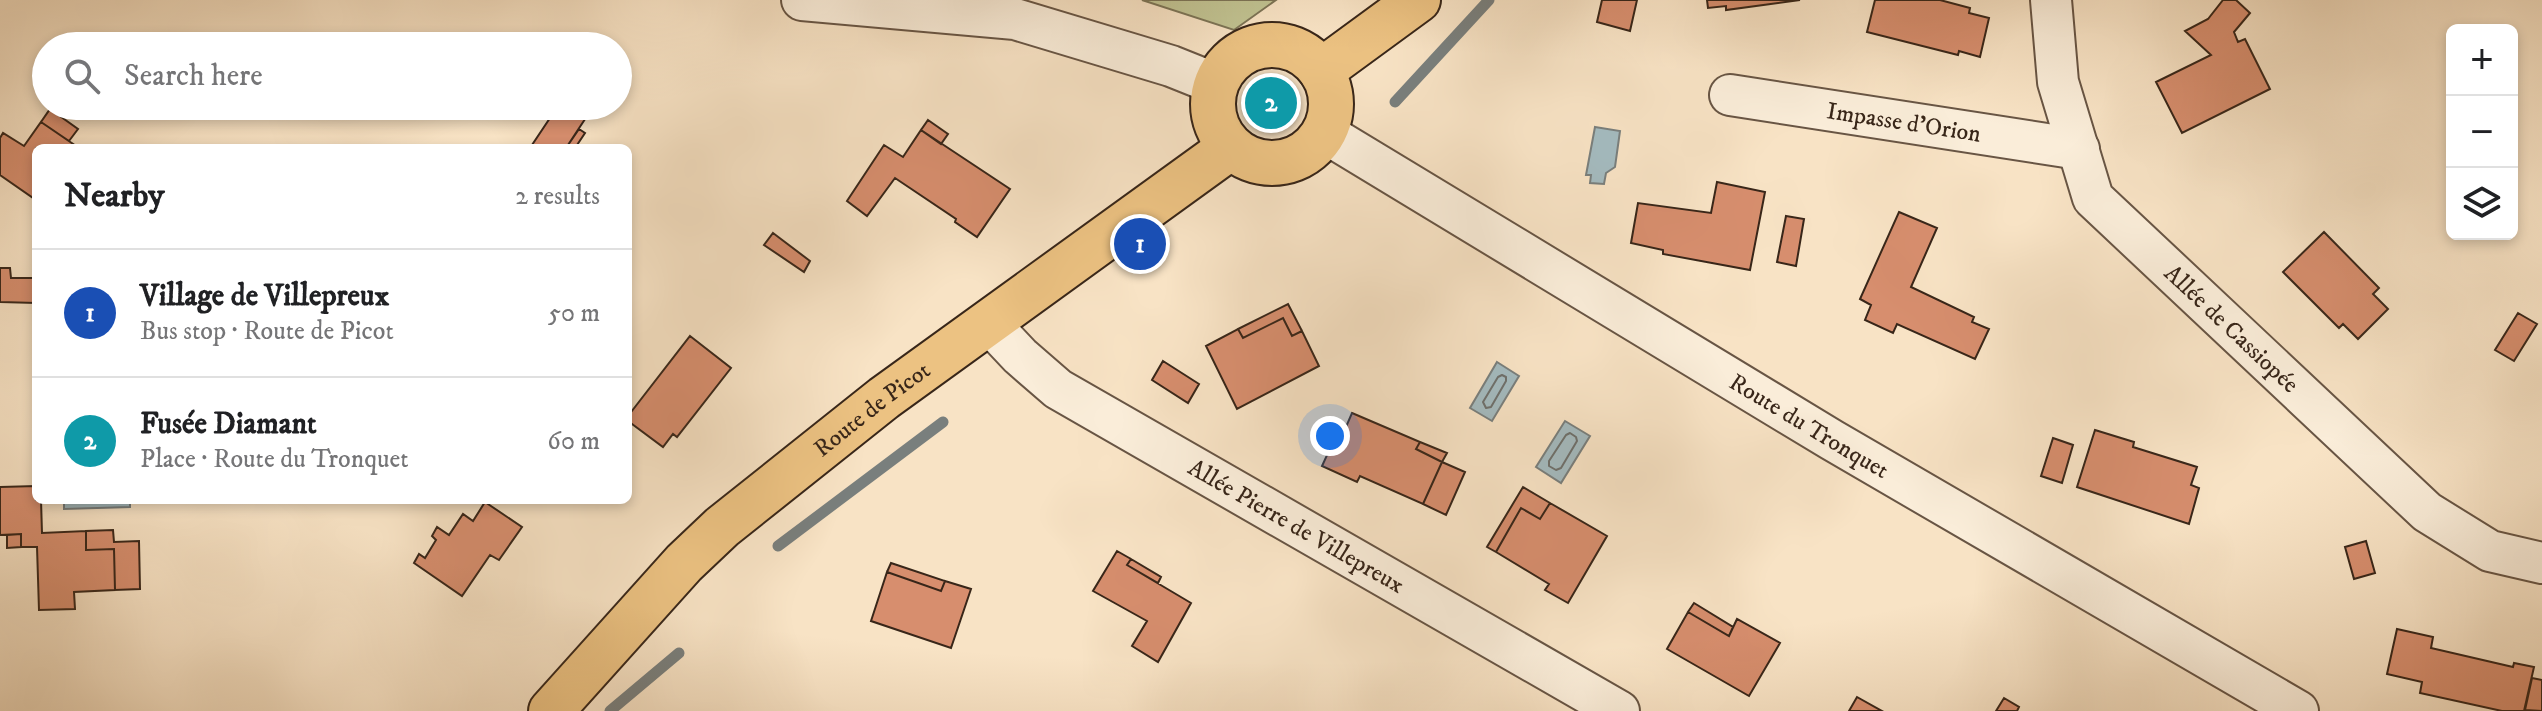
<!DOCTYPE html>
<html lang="en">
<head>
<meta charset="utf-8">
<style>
	:root { --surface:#fff; --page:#f2f2f2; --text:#202124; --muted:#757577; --line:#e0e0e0; --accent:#8f2418 }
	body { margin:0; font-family:"IM FELL DW Pica",serif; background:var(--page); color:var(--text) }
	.controls { position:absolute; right:24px; top:24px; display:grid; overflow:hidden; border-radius:12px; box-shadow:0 4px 12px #0003 }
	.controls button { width:72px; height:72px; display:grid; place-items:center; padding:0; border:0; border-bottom:2px solid var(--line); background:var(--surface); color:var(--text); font:40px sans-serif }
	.you { position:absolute; left:1330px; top:436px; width:28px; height:28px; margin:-20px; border:6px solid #fff; border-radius:50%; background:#1a73e8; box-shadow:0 0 0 12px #1a73e833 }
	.badge { display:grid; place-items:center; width:52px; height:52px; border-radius:50%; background:var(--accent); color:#fff; font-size:26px; font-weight:700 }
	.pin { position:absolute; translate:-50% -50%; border:4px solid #fff; box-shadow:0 2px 8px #0006 }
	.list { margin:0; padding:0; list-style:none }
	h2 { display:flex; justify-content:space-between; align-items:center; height:104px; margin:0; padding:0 32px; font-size:34px }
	h2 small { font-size:26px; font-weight:400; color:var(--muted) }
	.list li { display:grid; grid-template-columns:52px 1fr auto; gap:24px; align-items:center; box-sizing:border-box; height:128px; padding:0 32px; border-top:2px solid var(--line) }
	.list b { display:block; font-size:30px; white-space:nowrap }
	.list p { margin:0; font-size:26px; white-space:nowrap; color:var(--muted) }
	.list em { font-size:26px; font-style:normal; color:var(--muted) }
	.icon { flex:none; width:44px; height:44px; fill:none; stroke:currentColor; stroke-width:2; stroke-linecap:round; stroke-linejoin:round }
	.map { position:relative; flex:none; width:2542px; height:711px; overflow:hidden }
	.search { position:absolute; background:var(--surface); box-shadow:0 4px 12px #0003; left:32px; top:32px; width:600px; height:88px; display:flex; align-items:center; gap:20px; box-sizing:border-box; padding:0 28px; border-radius:44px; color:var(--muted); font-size:30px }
	.panel { position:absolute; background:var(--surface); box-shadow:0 4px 12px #0003; left:32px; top:144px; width:600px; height:360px; border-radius:12px }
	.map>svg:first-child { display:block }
</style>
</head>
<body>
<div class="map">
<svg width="2542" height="711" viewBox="0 0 2542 711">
	<rect width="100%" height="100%" fill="#f8e3c5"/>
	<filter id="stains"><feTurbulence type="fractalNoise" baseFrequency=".0025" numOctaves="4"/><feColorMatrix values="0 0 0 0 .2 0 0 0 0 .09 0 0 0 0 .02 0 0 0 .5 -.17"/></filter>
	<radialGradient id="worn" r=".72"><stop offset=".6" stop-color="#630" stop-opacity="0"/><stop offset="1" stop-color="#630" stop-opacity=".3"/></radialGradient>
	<path fill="#c1c392" stroke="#7c7456" stroke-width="2" d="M1142,0H1276L1234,30Z"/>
	<path fill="#a4bbc0" stroke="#797f7d" stroke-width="2" d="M1595,127L1620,131L1615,167L1606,173L1604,184L1590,183L1591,175H1586Z
		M1497,362L1519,376L1492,421L1470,408Z
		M1565,421L1590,436L1561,483L1536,467Z
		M64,500H130V507L64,509Z"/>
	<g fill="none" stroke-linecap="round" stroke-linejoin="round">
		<path stroke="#6e706c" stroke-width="2" d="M1502,375L1506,377V381L1491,407L1486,408L1483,402L1498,377Z
			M1570,433L1576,437L1577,441L1561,468L1556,470L1549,466V461L1566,435Z"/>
		<path stroke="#797f7d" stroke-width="11" d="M1395,102L1489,0
			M778,546L943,422
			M610,711L679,653"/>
	</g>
	<path fill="#d78e6e" stroke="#382619" stroke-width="2" d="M1602,0H1637L1630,31L1597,22Z
		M1707,0H1800L1726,10V6L1708,8Z
		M1875,0H1940L1970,8L1969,13L1989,18L1980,57L1959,51L1958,55L1867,32Z
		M2223,0H2236L2250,13L2234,32L2238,42L2245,39L2270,89L2182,133L2156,82L2211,55L2185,31L2208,19Z
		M219,106H242L234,117Z
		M558,106H586L591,110L566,148H530Z
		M50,109L78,129L69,141L41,122Z
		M928,120L948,134L941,144L921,130Z
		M41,122L79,148H36V200L0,175V138L3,133L24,146Z
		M579,129L585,133L575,148H566Z
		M921,130L1010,189L977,237L955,222L956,219L895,178L867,216L847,201L884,145L903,157Z
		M1717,182L1765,192L1750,270L1663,254V250L1631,243L1638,203L1711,213Z
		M1899,212L1937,228L1911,287L1974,317L1972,322L1989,329L1975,359L1897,324L1893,333L1865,320L1871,305L1860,299Z
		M1786,216L1804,219L1796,266L1777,262Z
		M2324,232L2379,288L2373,294L2388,309L2358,339L2343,324L2339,328L2283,272Z
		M773,233L810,261L804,272L764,245Z
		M0,268H10L11,278H36V303L0,302Z
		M1288,304L1302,331L1292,336L1283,318L1243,338L1238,329Z
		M2518,313L2537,324L2514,361L2495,350Z
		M1283,318L1292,336L1302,331L1319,366L1237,409L1206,346L1238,329L1243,338Z
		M690,336L731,368L677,437L673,434L663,447L628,421V416Z
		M1163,361L1199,384L1188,403L1152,380Z
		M1352,413L1420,442L1416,449L1442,462L1423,504L1360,476L1357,482L1322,466L1334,440L1339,443Z
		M2095,430L2134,442L2133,447L2197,467L2191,485L2199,488L2189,524L2077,487Z
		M2053,438L2073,445L2062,483L2041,476Z
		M1420,442L1447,453L1442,462L1416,449Z
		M1442,462L1465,472L1446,515L1423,504Z
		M36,486V500H41L42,533L86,531V550L114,549L115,590L74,592L75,609L39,610L37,547H21V534L0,535V487Z
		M1523,487L1550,503L1540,519L1521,508L1496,552L1487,547Z
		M485,502L522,527L499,560L490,555L462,596L414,563L419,554L425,558L436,540L432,536L437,527L449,535L463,514L473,521Z
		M1550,503L1607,536L1568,603L1545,590L1549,584L1496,552L1521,508L1540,519Z
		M113,530L114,542L139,541L140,589L115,590L114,549L86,550V531Z
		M21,534V547L7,548V535Z
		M2366,541L2375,573L2354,579L2345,547Z
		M1117,551L1131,559L1127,565L1191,603L1158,662L1132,646L1147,621L1093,591Z
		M1131,559L1161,577L1158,583L1127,565Z
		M891,563L945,581L941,591L887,572Z
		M887,572L941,591L945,581L971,589L951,648L871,621Z
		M1694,603L1733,627L1729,636L1688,612Z
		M1688,612L1729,636L1737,619L1780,643L1749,696L1667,649Z
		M2397,629L2433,637L2431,648L2513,667L2514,663L2534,667L2524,711H2502L2420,693L2422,682L2387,674Z
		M2532,678L2542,680V711L2525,710Z
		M1857,697L1882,711H1849Z
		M2004,698L2019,707L2017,711H1996Z"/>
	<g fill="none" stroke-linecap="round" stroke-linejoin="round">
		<g stroke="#685544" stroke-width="44">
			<g id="minor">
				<path d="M802,0L1015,19L1171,66L1216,84"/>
				<path id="s1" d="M2051,0L2058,82L2093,198L2427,512L2490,551L2542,563"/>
				<path id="s2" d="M1730,95L2079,149"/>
				<path id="s3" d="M1325,133L1832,440L2298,711"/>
				<path id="s4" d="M988,322L1020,356L1058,389L1619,711"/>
			</g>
		</g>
		<g stroke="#382619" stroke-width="48">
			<g id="major">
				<circle cx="1272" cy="104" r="59"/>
				<path d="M1321,71L1418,0"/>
				<path id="s5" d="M551,711L684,563L722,527L884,398L1231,147"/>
			</g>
		</g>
		<use href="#minor" stroke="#faedd9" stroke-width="40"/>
		<use href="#major" stroke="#ecc282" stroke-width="44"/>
	</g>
	<g text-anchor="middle" stroke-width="7" stroke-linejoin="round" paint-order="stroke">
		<g font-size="24" fill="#382619" stroke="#faedd9">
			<text dy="8" stroke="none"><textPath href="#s2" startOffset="176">Impasse d'Orion</textPath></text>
			<text dy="8" stroke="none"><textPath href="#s1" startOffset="394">Allée de Cassiopée</textPath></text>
			<text dy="8" stroke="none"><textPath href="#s5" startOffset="442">Route de Picot</textPath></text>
			<text dy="8" stroke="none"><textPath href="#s3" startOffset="566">Route du Tronquet</textPath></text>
			<text dy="8" stroke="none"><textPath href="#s4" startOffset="372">Allée Pierre de Villepreux</textPath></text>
		</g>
	</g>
	<rect width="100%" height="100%" filter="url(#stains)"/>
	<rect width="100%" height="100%" fill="url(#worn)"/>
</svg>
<div class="controls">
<button>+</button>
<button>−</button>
<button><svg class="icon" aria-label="layers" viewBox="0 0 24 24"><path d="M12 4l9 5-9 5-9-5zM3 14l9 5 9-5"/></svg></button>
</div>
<div class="you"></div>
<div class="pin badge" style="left:1140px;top:244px;background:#1a4fb4">1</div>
<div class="pin badge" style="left:1271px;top:103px;background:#0f9aa8">2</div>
<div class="search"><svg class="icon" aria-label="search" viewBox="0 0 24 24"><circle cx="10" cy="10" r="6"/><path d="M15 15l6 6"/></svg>Search here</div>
<section class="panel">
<h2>Nearby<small>2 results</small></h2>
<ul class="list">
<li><span class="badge" style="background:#1a4fb4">1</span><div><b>Village de Villepreux</b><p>Bus stop · Route de Picot</p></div><em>50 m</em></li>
<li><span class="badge" style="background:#0f9aa8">2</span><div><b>Fusée Diamant</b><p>Place · Route du Tronquet</p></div><em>60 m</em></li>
</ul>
</section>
</div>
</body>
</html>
